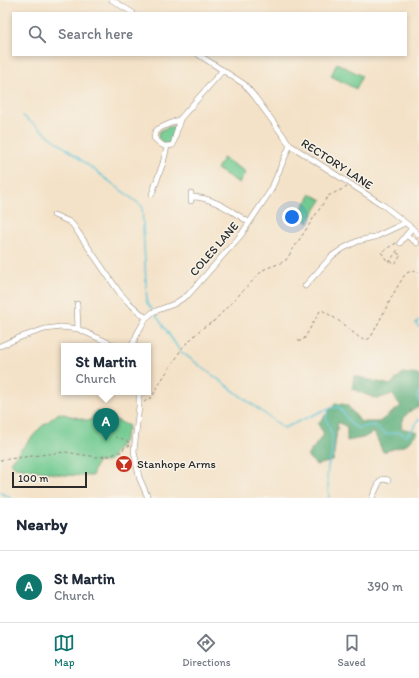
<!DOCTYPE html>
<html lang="en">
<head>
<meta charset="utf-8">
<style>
	:root { --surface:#fff; --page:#f2f2f3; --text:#1f2937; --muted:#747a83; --line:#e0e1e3; --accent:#0f766e }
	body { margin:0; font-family:Itim,sans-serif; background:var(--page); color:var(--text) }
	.scale { position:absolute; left:12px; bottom:10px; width:75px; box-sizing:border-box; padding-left:4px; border:2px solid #2b2b2b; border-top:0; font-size:11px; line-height:14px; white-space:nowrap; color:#2b2b2b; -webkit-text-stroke:3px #f7f3e8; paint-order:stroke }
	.you { position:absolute; left:292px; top:217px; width:14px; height:14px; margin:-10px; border:3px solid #fff; border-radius:50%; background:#1a73e8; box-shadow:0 0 0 6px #1a73e833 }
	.badge { display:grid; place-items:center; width:26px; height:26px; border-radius:50%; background:var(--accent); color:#fff; font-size:13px; font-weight:700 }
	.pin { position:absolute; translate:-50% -33px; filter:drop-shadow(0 1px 2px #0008) }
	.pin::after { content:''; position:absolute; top:21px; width:14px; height:12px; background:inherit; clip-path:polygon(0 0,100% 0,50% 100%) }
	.popup { position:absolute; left:61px; top:343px; width:90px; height:52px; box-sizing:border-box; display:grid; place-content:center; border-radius:0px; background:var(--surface); filter:drop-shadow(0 1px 3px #0005); font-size:13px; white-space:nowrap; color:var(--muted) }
	.popup b { font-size:15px; color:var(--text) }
	.popup::after { content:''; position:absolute; left:50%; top:100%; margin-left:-8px; border:8px solid transparent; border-top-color:var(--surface) }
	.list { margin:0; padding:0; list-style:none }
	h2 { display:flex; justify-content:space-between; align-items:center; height:52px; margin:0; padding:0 16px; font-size:17px }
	h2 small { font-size:13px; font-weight:400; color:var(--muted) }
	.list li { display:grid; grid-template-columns:26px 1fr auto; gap:12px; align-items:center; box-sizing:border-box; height:72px; padding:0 16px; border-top:1px solid var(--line) }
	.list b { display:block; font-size:15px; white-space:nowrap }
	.list p { margin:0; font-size:13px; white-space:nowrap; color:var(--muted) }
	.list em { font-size:13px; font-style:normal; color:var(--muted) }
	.icon { flex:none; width:22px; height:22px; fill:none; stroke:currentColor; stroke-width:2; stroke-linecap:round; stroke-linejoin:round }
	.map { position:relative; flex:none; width:419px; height:498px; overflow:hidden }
	.search { position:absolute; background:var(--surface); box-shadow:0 2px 6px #0003; left:12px; right:12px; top:12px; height:44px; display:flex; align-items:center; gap:10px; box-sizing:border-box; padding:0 14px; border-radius:0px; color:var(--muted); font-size:15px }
	.sheet { height:124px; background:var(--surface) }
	nav { display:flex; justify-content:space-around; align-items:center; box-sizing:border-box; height:56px; border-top:1px solid var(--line); background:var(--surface); font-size:11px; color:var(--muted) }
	nav a { display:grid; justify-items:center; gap:2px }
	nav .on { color:var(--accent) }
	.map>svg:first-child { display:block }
</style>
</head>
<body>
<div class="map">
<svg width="419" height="498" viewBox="0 0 419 498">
	<rect width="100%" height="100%" fill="#f7f3e8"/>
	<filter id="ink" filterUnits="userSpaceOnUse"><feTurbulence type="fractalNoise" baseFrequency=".025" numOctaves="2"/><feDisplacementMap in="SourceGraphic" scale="8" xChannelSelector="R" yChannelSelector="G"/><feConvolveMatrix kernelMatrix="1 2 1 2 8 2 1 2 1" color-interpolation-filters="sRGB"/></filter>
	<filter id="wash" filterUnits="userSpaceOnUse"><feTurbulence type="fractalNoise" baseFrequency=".012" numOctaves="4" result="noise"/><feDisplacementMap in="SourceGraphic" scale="16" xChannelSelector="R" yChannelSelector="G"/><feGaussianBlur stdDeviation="0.9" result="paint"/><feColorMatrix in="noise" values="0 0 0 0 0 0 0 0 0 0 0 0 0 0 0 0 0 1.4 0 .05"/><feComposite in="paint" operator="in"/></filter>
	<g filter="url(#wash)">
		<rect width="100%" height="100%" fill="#f4e2c8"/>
		<path fill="#71ca91" stroke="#4e7a5e" d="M337,63L362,76L356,89L331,76Z
			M173,126H175V128L170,144L169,145L163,143L158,138C157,129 166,128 173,126Z
			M223,158L246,172L239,183L217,169Z
			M311,194L322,200L308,222L298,215Z
			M96,411L129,426L123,442L108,462H97L92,476L63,475L15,467L10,462L41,427L59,413L90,421Z"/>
		<path fill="#5cae7b" stroke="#446c53" d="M403,373L419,375V407C407,411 403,417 401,428L418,432L406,445L383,452L374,432L363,438L347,441V427L338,422L333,461L316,465L307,456L324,434L318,424L336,403L347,405L361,422H379L401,406L392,394L377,399L352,389L354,376L390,385Z"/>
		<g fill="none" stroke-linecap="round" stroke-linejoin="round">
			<path stroke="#5bc4d8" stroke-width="1.5" d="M23,116L142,206L147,303L151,308
				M156,315L180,351L284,428L329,408
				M419,320L416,323L419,327
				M419,392L417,395L419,402
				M0,492L10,498
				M329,498L328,485L327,478L328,466L332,454V435L326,418L329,408L339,407L352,425L358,428L374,425L385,434C394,434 398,429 406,436L413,428L419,419"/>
		</g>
	</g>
	<g filter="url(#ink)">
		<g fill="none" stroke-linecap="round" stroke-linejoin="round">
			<g stroke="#90867a" stroke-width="6">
				<path id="minor" d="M112,0L133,13
					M199,55L244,84L255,97L290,145L383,205L412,228L419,235
					M180,119L173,145C162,148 161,144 154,138L155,132L158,129L180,119L223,70
					M152,194L163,163L167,147
					M192,197C213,197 232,212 249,222
					M191,201V193
					M54,215L70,222L73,225L119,292L128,302L146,318
					M406,235L417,243
					M400,243L412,228
					M305,286L332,256L344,248L358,241L375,237L405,223
					M77,304L78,329
					M0,346L21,337L45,329L61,327L78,329L116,346
					M132,346L137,334L146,318L153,312L174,304L188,295L241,235L271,190L290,145
					M139,392V406L134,451L139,477L148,498
					M372,498L380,481L383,479L388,480"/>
			</g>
			<path stroke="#90867a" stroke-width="1" stroke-dasharray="3 3" stroke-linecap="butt" d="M396,243L381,252L388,262L390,261L399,248
				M390,261L395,264L401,255L397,253
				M298,341H301L304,339L320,311L322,310L339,321L361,339C365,340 368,340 371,337L396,289L404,276L407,273L411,271L419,272
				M144,402L152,397L164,376L177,357L181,349L201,329L214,321L263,270C271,266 278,265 286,260L328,196L347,187
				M115,437L123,439L130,443
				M0,460L65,452L97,457L109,456L119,452H122L124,448L130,445"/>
			<use href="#minor" stroke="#fff" stroke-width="5"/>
		</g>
	</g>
	<defs>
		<g id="bar-disc" transform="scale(0.9)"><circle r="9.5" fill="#c8321e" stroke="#f7f3e8"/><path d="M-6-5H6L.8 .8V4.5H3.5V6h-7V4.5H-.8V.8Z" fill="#fff"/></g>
	</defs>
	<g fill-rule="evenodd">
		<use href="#bar-disc" x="124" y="464"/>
	</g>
	<g text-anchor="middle" stroke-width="3" stroke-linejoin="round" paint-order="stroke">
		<g font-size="12" fill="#2b2b2b" stroke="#f7f3e8">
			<text transform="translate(337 164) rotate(33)" y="4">RECTORY LANE</text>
			<text transform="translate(214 249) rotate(-49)" y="4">COLES LANE</text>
		</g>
		<g font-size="12" fill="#2b2b2b" stroke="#f7f3e8" text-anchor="start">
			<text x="137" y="468">Stanhope Arms</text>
		</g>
	</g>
</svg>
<div class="scale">100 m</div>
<div class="you"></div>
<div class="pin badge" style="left:106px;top:441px">A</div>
<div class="popup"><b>St Martin</b>Church</div>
<div class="search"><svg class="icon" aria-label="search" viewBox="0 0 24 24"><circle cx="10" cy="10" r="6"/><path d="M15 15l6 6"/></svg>Search here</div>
</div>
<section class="sheet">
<h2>Nearby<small></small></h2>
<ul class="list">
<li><span class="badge">A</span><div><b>St Martin</b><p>Church</p></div><em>390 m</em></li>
</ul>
</section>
<nav>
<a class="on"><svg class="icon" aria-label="map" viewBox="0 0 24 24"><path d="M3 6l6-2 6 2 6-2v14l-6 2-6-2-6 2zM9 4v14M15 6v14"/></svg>Map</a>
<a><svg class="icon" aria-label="directions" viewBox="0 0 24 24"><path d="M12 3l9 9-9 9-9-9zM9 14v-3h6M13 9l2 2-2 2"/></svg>Directions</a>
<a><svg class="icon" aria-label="saved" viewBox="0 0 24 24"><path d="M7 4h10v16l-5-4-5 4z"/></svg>Saved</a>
</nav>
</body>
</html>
